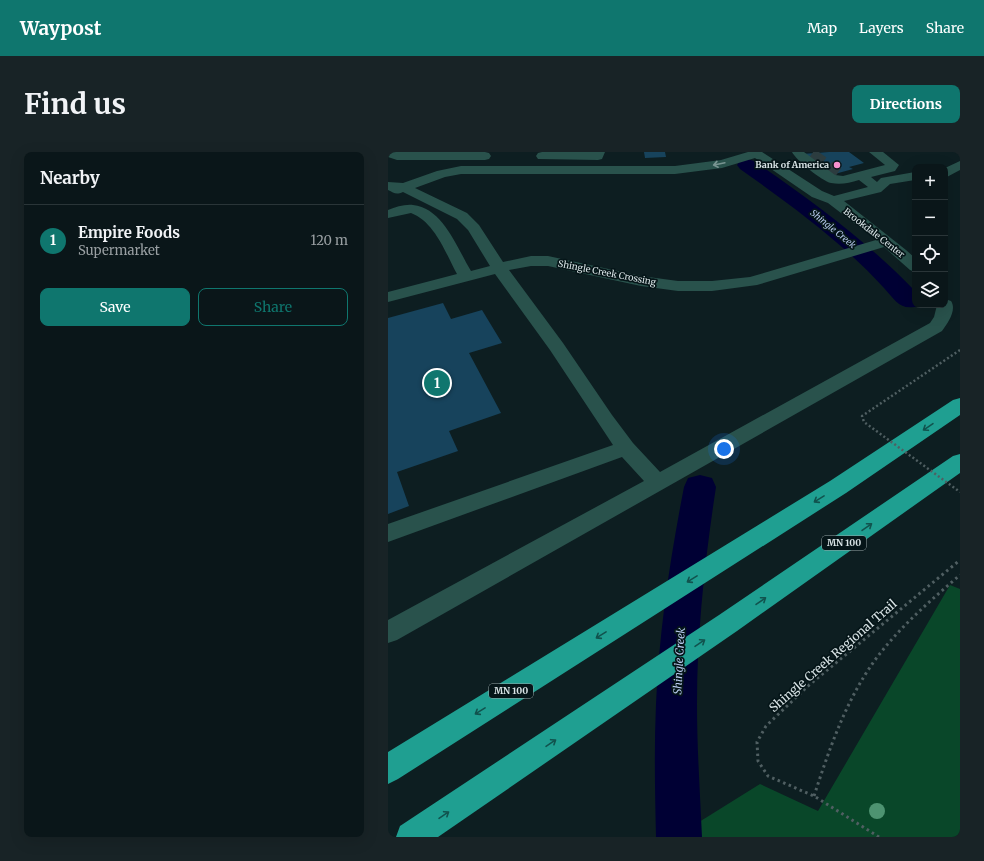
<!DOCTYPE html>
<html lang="en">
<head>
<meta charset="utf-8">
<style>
	:root { --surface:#0a1619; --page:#182326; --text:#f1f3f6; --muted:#999fa2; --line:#2a3538; --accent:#0f766e }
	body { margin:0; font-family:Merriweather,serif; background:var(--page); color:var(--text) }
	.controls { position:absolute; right:12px; top:12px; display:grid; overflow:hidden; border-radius:8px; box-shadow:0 4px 16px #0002 }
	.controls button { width:36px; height:36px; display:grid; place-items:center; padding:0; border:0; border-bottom:1px solid var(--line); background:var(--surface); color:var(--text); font:20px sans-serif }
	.you { position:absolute; left:336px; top:297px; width:14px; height:14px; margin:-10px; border:3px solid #fff; border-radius:50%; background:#1a73e8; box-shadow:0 0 0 6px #1a73e833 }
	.badge { display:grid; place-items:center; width:26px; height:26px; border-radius:50%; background:var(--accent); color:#fff; font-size:13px; font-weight:700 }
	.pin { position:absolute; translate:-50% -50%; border:2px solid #fff; box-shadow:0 1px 4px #0006 }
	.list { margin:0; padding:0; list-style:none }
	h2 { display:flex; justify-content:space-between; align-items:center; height:52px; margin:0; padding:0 16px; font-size:17px }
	h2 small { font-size:13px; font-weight:400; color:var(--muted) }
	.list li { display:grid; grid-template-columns:26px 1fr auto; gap:12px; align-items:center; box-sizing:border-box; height:72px; padding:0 16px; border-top:1px solid var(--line) }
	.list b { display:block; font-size:15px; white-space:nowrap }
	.list p { margin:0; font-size:13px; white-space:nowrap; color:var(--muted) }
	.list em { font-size:13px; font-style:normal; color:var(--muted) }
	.actions { display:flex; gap:8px; padding:12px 16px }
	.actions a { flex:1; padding:9px 0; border:1px solid var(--accent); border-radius:8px; text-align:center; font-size:14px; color:var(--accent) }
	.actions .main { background:var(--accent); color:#fff }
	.icon { flex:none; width:22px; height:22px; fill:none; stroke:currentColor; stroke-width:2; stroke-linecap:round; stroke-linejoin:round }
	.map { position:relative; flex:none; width:572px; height:685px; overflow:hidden; border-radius:8px }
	header { display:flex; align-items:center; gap:24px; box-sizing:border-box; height:56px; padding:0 20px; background:var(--accent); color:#fff }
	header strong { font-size:19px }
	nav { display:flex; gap:22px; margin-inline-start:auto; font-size:14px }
	.intro { display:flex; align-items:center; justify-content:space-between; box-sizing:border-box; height:96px; padding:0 24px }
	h1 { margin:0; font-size:28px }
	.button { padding:10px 18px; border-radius:8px; background:var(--accent); color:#fff; font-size:14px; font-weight:700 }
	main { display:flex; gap:24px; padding:0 24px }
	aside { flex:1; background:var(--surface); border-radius:8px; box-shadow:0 4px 16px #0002 }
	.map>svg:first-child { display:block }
</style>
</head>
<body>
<header>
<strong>Waypost</strong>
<nav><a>Map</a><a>Layers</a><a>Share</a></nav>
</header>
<div class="intro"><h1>Find us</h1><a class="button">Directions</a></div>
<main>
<aside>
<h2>Nearby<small></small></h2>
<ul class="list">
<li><span class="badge">1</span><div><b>Empire Foods</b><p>Supermarket</p></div><em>120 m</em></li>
</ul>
<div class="actions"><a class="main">Save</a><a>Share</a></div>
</aside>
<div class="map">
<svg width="572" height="685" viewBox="0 0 572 685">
	<rect width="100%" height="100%" fill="#0d1e21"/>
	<path fill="#094729" d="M562,433L572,437V685H287L372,632L430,659Z"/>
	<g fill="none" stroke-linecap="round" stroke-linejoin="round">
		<path fill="#000034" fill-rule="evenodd" d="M359,7L366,9C423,48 479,89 527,139V153H532L531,154C512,159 508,149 496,136C454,90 403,53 352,17L349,13L352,9Z
			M312,323L324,326L328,335C317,407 309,479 309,552C309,596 312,641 314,685H268C267,640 266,596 268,552C271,479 282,407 296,335L300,326Z"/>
	</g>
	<path fill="#17435c" d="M256,0H277L278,5L257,6Z
		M441,0H461L476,11L461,15L465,17L443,23L414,2Z
		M55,151L63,167L94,158L114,191L81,201L113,261L61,279L70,299L9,320L21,354L0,362V166Z"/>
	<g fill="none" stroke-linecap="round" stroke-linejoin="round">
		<path stroke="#2c3c3f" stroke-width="14" stroke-dasharray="14 7" stroke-linecap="butt" d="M423,3L449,22"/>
		<path stroke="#505f62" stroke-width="3" stroke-dasharray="2.5 3.5" stroke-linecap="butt" d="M426,644C442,595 459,545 490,504C514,473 543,448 572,423
			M491,685L426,644L380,624L370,609L369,590L378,574L420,534L572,408"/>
		<path fill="#29524c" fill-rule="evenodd" d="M0,0H97L101,1L103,4L101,7L97,8H9L0,5Z
			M154,0H217L214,7L210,8L150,7L148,4L150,1Z
			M360,0H374L434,39L446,44L480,35L471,28C461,31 453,33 443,31C434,29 408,8 404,0H416L447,23L455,24L497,13L481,0H495L511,13L507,19L483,25L489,30L493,26L527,20V28L502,32L493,40L456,49L518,98L527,106V120L522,118L496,95L369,133L324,139H290L253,134L160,114H143L121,118L175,191L224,263L245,291L272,320L542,171L546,165L549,153H557V147L563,149C569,158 560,171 554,179L9,488L0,491V468L256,329L234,305L0,390V372L225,293L162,198L107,122L0,150V140L69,122C58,102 47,70 23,61L0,66V58C8,55 17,52 25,53C55,56 69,96 83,119L102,114L80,78L69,67L15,40C8,43 6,41 0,38V30L15,31L49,19L73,14H287L333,8ZM367,6L424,45L440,51L488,88L362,125L324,129H290L253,124L160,104H143L115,110L91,73L79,61L27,36L57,25L73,22H287L334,16Z
			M572,9V18L557,26V16Z"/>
		<path fill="#1f9f91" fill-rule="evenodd" d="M572,246V263L458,341L10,627L0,632V600L442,329L565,248Z
			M572,302V321L349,479L50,685H8L12,674L331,463L565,304Z"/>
		<path stroke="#505f62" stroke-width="2.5" stroke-dasharray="2 2.5" stroke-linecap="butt" d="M572,198L474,264L476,270L572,340"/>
	</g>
	<circle fill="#4e9371" cx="489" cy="659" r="8"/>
	<defs><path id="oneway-shaft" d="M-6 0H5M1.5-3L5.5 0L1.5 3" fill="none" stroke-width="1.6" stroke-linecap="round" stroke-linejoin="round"/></defs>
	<use stroke="#789491" href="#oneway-shaft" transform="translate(331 12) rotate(168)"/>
	<g stroke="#11534e">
		<use href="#oneway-shaft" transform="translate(540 275) rotate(146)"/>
		<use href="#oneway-shaft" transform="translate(431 347) rotate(148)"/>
		<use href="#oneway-shaft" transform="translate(479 375) rotate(-35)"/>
		<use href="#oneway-shaft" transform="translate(304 427) rotate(148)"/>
		<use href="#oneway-shaft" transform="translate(373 449) rotate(-35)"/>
		<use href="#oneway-shaft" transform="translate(213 483) rotate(148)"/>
		<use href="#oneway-shaft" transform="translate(312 491) rotate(-34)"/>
		<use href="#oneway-shaft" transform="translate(92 559) rotate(148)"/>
		<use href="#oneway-shaft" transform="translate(163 591) rotate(-34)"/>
		<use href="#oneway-shaft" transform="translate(56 663) rotate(-34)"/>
	</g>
	<circle fill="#f790ce" stroke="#051518" stroke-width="1.5" cx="449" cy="13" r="4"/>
	<g text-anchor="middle" stroke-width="3.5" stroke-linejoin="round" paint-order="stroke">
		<g font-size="9" font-weight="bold" fill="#d9e4e6" stroke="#051518" text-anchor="end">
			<text x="441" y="16">Bank of America</text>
		</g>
		<g font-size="9" font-style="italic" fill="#baccf0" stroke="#051518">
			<text transform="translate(445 77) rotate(39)" y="3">Shingle Creek</text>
		</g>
		<g font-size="9" fill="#d9e4e6" stroke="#051518">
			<text transform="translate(486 81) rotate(38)" y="3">Brookdale Center</text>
			<text transform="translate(219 121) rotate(11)" y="3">Shingle Creek Crossing</text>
		</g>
		<g fill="#051518" stroke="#99a6a8" stroke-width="1">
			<rect x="434" y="384" width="44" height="14" rx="3"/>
			<rect x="101" y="532" width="44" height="14" rx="3"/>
		</g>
		<g font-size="9" font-weight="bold" fill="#d9e4e6">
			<text x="456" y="394">MN 100</text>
			<text x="123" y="542">MN 100</text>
		</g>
		<g font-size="11" font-style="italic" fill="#baccf0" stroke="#051518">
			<text transform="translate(291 509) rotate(-87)" y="4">Shingle Creek</text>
		</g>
		<g font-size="12" fill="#d9e4e6" stroke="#051518">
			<text transform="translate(445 504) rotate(-41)" y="4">Shingle Creek Regional Trail</text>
		</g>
	</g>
</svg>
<div class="controls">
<button>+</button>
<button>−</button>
<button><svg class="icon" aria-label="locate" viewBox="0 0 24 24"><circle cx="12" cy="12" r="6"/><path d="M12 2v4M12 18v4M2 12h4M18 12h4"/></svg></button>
<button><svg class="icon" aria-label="layers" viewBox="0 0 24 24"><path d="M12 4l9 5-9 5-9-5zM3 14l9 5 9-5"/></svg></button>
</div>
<div class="you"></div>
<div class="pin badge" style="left:49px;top:231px">1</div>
</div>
</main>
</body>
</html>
